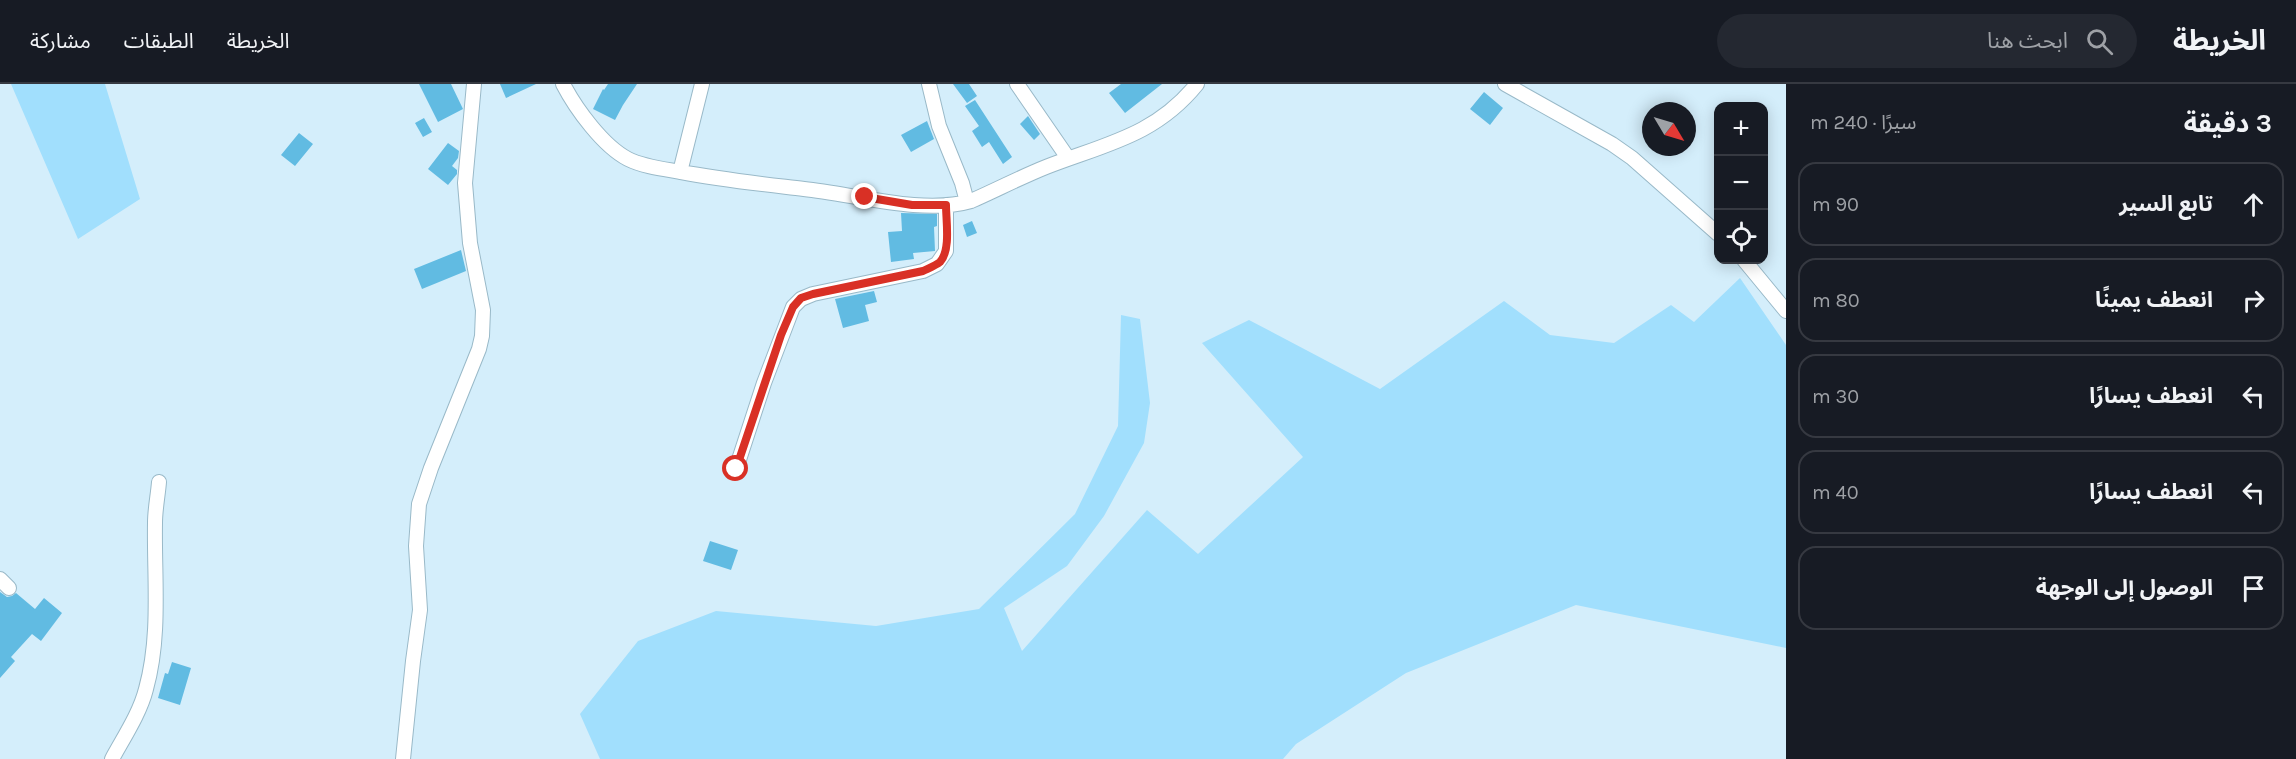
<!DOCTYPE html>
<html lang="ar">
<head>
<meta charset="utf-8">
<style>
	:root { --surface:#171b24; --page:#242831; --text:#f1f3f6; --muted:#9ea1a6; --line:#363941 }
	body { margin:0; font-family:Karla,"Noto Sans Arabic",sans-serif; background:var(--page); color:var(--text); direction:rtl }
	.controls { position:absolute; right:18px; top:18px; display:grid; overflow:hidden; border-radius:12px; box-shadow:0 3px 15px #0003 }
	.controls button { width:54px; height:54px; display:grid; place-items:center; padding:0; border:0; border-bottom:2px solid var(--line); background:var(--surface); color:var(--text); font:30px sans-serif }
	.compass { position:absolute; left:1642px; top:18px; width:54px; height:54px; border-radius:50%; background:var(--surface); box-shadow:0 3px 15px #0003; rotate:128deg }
	.stop { position:absolute; width:18px; height:18px; margin:-14px; border:4px solid #d93025; border-radius:50%; background:#fff }
	.stop.end { background:#d93025; border-color:#fff; box-shadow:0 2px 6px #0008 }
	.list { margin:0; padding:0; list-style:none }
	h2 { display:flex; justify-content:space-between; align-items:center; height:78px; margin:0; padding:0 24px; font-size:26px }
	h2 small { font-size:20px; font-weight:400; color:var(--muted) }
	.list li { display:grid; grid-template-columns:39px 1fr auto; gap:18px; align-items:center; box-sizing:border-box; height:84px; margin:0 12px 12px; padding:0 12px; border:2px solid var(--line); border-radius:18px }
	.list b { display:block; font-size:22px; white-space:nowrap }
	.list em { font-size:20px; font-style:normal; color:var(--muted) }
	.icon { flex:none; width:33px; height:33px; fill:none; stroke:currentColor; stroke-width:2; stroke-linecap:round; stroke-linejoin:round }
	.map { position:relative; flex:none; width:1786px; height:675px; overflow:hidden; direction:ltr }
	header { display:flex; align-items:center; gap:36px; box-sizing:border-box; height:84px; padding:0 30px; background:var(--surface); border-bottom:2px solid var(--line) }
	header strong { font-size:28px }
	nav { display:flex; gap:33px; margin-inline-start:auto; font-size:21px }
	.search { width:420px; height:54px; background:var(--page); display:flex; align-items:center; gap:15px; box-sizing:border-box; padding:0 21px; border-radius:33px; color:var(--muted); font-size:22px }
	main { display:flex }
	aside { flex:1; background:var(--surface) }
	.map>svg:first-child { display:block }
</style>
</head>
<body>
<header>
<strong>الخريطة</strong>
<div class="search"><svg class="icon" aria-label="search" viewBox="0 0 24 24"><circle cx="10" cy="10" r="6"/><path d="M15 15l6 6"/></svg>ابحث هنا</div>
<nav><a>الخريطة</a><a>الطبقات</a><a>مشاركة</a></nav>
</header>
<main>
<aside>
<h2>3 دقيقة<small>سيرًا · 240 m</small></h2>
<ul class="list">
<li><svg class="icon" aria-label="ahead" viewBox="0 0 24 24"><path d="M12 20V5M6 11l6-6 6 6"/></svg><div><b>تابع السير</b></div><em>90 m</em></li>
<li><svg class="icon" aria-label="right" viewBox="0 0 24 24"><path d="M7 20v-9h11M14 6l5 5-5 5"/></svg><div><b>انعطف يمينًا</b></div><em>80 m</em></li>
<li><svg class="icon" aria-label="left" viewBox="0 0 24 24"><path d="M17 20v-9H6M10 6l-5 5 5 5"/></svg><div><b>انعطف يسارًا</b></div><em>30 m</em></li>
<li><svg class="icon" aria-label="left" viewBox="0 0 24 24"><path d="M17 20v-9H6M10 6l-5 5 5 5"/></svg><div><b>انعطف يسارًا</b></div><em>40 m</em></li>
<li><svg class="icon" aria-label="arrive" viewBox="0 0 24 24"><path d="M6 21V4h12l-3 4 3 4H6"/></svg><div><b>الوصول إلى الوجهة</b></div></li>
</ul>
</aside>
<div class="map">
<svg width="1786" height="675" viewBox="0 0 1786 675">
	<rect width="100%" height="100%" fill="#d4eefb"/>
	<path fill="#a1dffd" d="M11,0H105L140,115L78,155Z
		M1740,194L1786,261V564L1576,521L1406,589L1296,660L1283,675H600L580,630L638,557L716,527L876,542L979,525L1075,430L1118,342L1121,231L1140,235L1150,319L1144,359L1104,432L1067,482L1004,524L1022,567L1147,426L1198,470L1303,373L1202,259L1249,236L1380,305L1504,217L1550,251L1614,259L1671,221L1694,238Z"/>
	<path fill="#61bbe2" d="M419,0H451L463,25L438,38Z
		M500,0H536L506,14Z
		M608,0H637L623,21L615,36L593,25L603,5L604,6Z
		M953,0H969L977,12L967,19Z
		M1121,0H1162L1125,29L1109,9Z
		M1484,8L1503,24L1490,41L1470,25Z
		M975,16L1012,73L1003,80L989,58L982,63L972,47L979,42L965,22Z
		M1028,32L1040,50L1034,56L1020,40Z
		M424,34L432,48L423,53L415,39Z
		M927,37L934,55L911,68L901,51Z
		M299,49L313,60L295,82L281,71Z
		M448,59L459,67L458,74L452,82L457,86V90L448,101L428,85Z
		M901,129L937,130V142L934,143L935,167L913,169L914,175L891,178L888,148L902,147Z
		M972,137L977,149L967,153L963,141Z
		M461,166L466,187L422,205L414,185Z
		M874,207L877,218L865,221L869,237L843,244L835,215Z
		M710,457L738,466L731,486L703,477Z
		M0,508L7,513L12,512L16,509L35,525L44,514L62,529L41,557L32,550L11,573L15,577L0,594Z
		M172,578L191,584L180,621L158,614L165,589L168,590Z"/>
	<g fill="none" stroke-linecap="round" stroke-linejoin="round">
		<g stroke="#99b9c8" stroke-width="16">
			<path id="street" d="M563,0C576,25 603,62 628,75C644,83 664,85 681,88C723,96 762,100 804,105C854,110 923,131 971,117C996,106 1021,93 1046,83C1105,60 1155,52 1197,0
				M929,0L939,42L962,99L967,118
				M1017,0L1068,74
				M1505,0L1612,60L1632,74L1718,150
				M680,88L702,0
				M1744,176L1786,227
				M736,385L764,299L793,223L801,215L813,210L923,187L937,180L946,167V121
				M0,495L9,504
				M112,675C124,653 140,629 146,605C161,551 154,493 155,439C155,425 158,411 159,398
				M403,675L413,577L420,526L416,462L419,420L431,384L479,265L482,252L483,226L470,159L465,99L474,0"/>
		</g>
		<use href="#street" stroke="#fff" stroke-width="14"/>
	</g>
	<g fill="none" stroke-linecap="round" stroke-linejoin="round">
		<path stroke="#d93025" stroke-width="8" d="M736,385L781,251L793,223L801,214L813,210L923,187C929,184 935,182 940,178C951,166 946,137 946,121H912L865,113"/>
	</g>
</svg>
<div class="controls">
<button>+</button>
<button>−</button>
<button><svg class="icon" aria-label="locate" viewBox="0 0 24 24"><circle cx="12" cy="12" r="6"/><path d="M12 2v4M12 18v4M2 12h4M18 12h4"/></svg></button>
</div>
<svg class="compass" viewBox="-18 -18 36 36"><path d="M0-13l5 13h-10z" fill="#e53935"/><path d="M0 13l5-13h-10z" fill="#9ea1a6"/></svg>
<div class="stop" style="left:736px;top:385px"></div>
<div class="stop end" style="left:865px;top:113px"></div>
</div>
</main>
</body>
</html>
